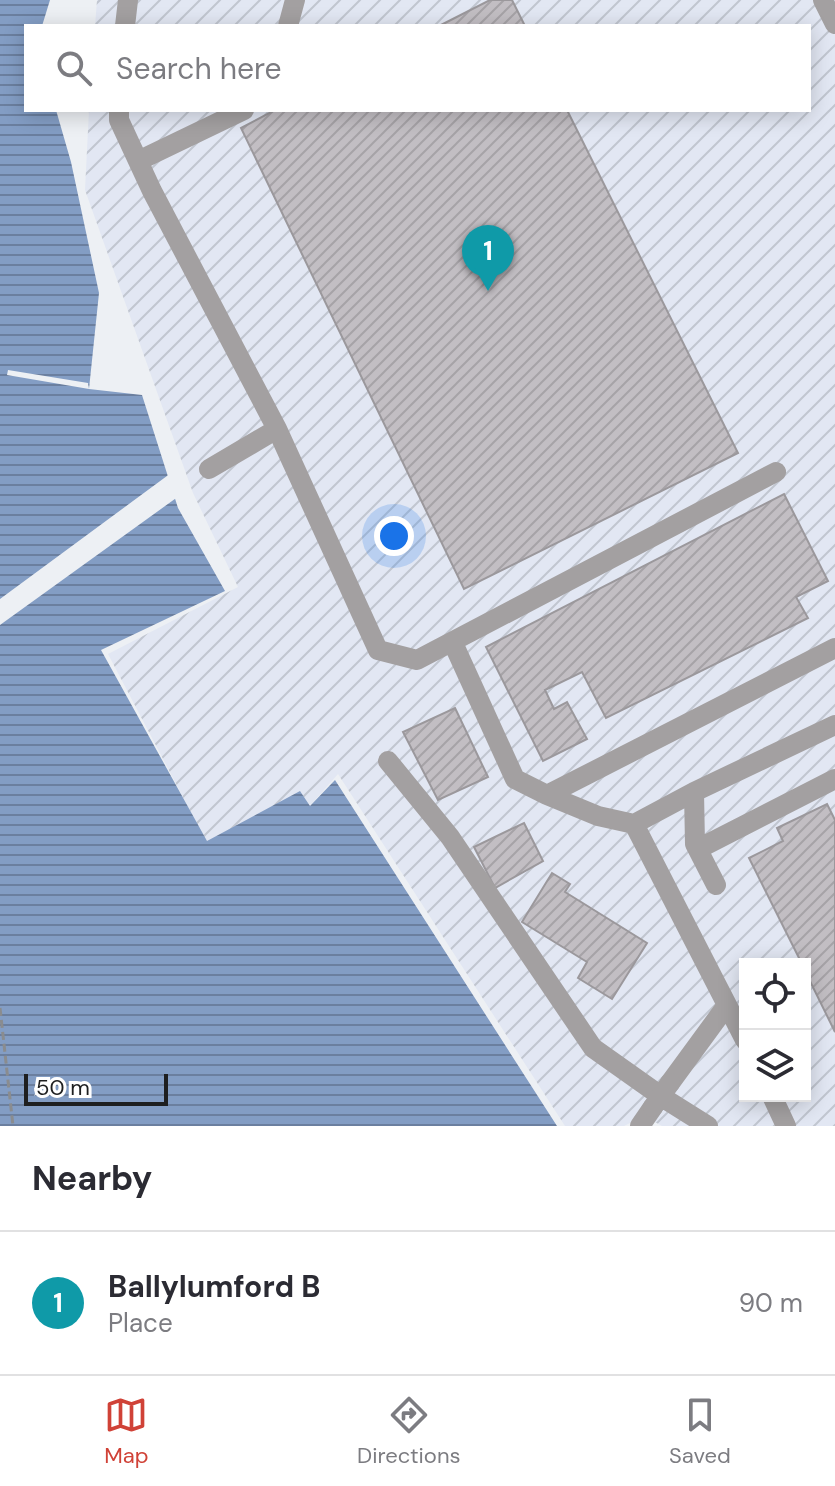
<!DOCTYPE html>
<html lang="en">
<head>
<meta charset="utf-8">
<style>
	:root { --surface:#fff; --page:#f7f7f7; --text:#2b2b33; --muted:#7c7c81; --line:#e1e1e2; --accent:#d04237 }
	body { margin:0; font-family:"DM Sans",sans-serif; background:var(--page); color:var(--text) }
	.controls { position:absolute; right:24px; bottom:24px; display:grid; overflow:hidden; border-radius:0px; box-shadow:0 4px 20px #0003 }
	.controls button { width:72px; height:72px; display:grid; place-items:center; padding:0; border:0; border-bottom:2px solid var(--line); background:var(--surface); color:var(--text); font:40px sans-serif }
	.scale { position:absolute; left:24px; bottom:20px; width:144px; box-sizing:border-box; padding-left:8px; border:4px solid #1e1f20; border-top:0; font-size:22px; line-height:28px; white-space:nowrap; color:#1e1f20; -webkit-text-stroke:6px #fff; paint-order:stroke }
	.you { position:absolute; left:394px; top:536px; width:28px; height:28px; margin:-20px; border:6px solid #fff; border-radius:50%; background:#1a73e8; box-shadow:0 0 0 12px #1a73e833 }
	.badge { display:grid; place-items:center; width:52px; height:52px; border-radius:50%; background:var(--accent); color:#fff; font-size:26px; font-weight:700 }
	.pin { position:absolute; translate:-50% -66px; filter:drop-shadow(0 2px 4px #0008) }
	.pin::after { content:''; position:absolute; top:42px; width:28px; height:24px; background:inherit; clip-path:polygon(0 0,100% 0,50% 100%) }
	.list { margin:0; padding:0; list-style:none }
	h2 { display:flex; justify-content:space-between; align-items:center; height:104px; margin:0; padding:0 32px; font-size:34px }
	h2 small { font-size:26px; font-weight:400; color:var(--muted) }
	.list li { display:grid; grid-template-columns:52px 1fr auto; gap:24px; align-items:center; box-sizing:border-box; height:144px; padding:0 32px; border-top:2px solid var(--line) }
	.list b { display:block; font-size:30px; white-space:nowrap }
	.list p { margin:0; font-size:26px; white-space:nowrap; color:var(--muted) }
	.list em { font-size:26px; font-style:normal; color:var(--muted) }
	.icon { flex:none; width:44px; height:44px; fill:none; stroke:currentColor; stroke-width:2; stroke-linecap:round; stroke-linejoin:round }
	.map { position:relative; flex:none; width:835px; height:1126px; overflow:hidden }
	.search { position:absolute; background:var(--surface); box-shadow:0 4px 20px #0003; left:24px; right:24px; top:24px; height:88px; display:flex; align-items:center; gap:20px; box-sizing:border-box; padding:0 28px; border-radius:0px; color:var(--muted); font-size:30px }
	.sheet { height:248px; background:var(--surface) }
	nav { display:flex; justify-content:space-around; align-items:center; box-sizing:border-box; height:112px; border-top:2px solid var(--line); background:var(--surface); font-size:22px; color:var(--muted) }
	nav a { display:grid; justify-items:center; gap:4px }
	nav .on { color:var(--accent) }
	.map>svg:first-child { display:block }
</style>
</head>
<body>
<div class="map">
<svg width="835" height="1126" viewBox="0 0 835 1126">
	<defs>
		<pattern id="industrial-furrows" width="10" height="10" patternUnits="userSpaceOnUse" patternTransform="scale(2)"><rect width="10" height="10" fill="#e2e7f3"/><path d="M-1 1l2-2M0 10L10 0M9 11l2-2" fill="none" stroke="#c1c6d0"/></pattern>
		<pattern id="water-rules" width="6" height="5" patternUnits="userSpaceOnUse" patternTransform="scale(2)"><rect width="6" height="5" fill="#839dc4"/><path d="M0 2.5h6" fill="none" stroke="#6b7f9f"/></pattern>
		<pattern id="building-hatch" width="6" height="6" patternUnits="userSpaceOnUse" patternTransform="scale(2)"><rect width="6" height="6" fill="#c2bec3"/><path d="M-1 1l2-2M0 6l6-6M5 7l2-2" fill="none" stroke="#a6a3a7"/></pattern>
	</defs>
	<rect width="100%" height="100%" fill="#edf0f4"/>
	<path fill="url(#industrial-furrows)" fill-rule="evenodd" d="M97,0H835V1126H662L644,1116L624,1126H565L338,774L309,807L207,843L108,654L238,587L193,493L85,190L89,110H809V26H95ZM745,964H805V1096H745Z"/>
	<path fill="url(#water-rules)" d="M0,0H50L42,26H26V110H56L71,162L99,293L89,389L142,395L178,508L225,591L101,650L207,841L300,791L310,806L335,780L557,1126H0Z"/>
	<path fill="#edf0f4" d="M8,370L88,383L89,389L7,375Z
		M171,473L179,496L0,625V599Z"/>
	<path fill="url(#building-hatch)" stroke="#9b989c" stroke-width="2" d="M490,0H512L525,26H439Z
		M275,110H567L738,453L464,589L241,128Z
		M784,494L828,581L796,597L808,618L606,718L582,672L545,690L554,709L567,702L587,739L543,761L486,647Z
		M455,708L488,777L438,800L403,732Z
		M827,804L835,820V1032L805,971V964H802L749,858L783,841L777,828Z
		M524,823L543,861L495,888L474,847Z
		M552,873L570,884L565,892L647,943L612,999L578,978L587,962L522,922Z"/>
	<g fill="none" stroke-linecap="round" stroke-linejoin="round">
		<path stroke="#8a8c8f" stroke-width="3" stroke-dasharray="8 4" stroke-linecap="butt" d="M0,1008L13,1126"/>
		<path stroke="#a3a0a1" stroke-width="20" d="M823,0L835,24
			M125,26L128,0
			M288,26L295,0
			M119,110V120L152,191L277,429L378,650L417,660L776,472
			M138,161L244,110
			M209,469L277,429
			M453,643L515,779L547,795L835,648
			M388,761L450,837L593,1048L665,1099L708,1126
			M694,792L695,844L716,885
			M547,795L598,816L634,824L694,792L835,725
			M634,824L745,1040
			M698,849L835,779
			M670,1083L727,1005
			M772,1096L786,1126
			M640,1126L653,1107"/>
		<path stroke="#a3a0a1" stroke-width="20" d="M653,1107L670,1083"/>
	</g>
</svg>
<div class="controls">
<button><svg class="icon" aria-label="locate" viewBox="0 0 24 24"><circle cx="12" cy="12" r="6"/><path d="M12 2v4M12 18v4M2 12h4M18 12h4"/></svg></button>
<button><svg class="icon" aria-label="layers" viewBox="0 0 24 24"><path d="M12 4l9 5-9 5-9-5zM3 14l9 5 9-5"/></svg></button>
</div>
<div class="scale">50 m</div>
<div class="you"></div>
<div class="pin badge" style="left:488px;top:291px;background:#0f9aa8">1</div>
<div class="search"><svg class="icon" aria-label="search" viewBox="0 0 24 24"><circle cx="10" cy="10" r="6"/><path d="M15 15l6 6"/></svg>Search here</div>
</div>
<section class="sheet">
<h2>Nearby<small></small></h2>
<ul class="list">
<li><span class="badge" style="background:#0f9aa8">1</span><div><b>Ballylumford B</b><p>Place</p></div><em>90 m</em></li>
</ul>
</section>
<nav>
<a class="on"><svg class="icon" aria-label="map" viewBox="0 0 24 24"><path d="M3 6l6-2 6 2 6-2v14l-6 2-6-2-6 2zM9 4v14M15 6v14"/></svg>Map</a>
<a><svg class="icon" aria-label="directions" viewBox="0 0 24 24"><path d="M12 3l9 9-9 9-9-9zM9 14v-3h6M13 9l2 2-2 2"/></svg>Directions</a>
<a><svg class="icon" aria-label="saved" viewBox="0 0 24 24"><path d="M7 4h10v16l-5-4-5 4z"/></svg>Saved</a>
</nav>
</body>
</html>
